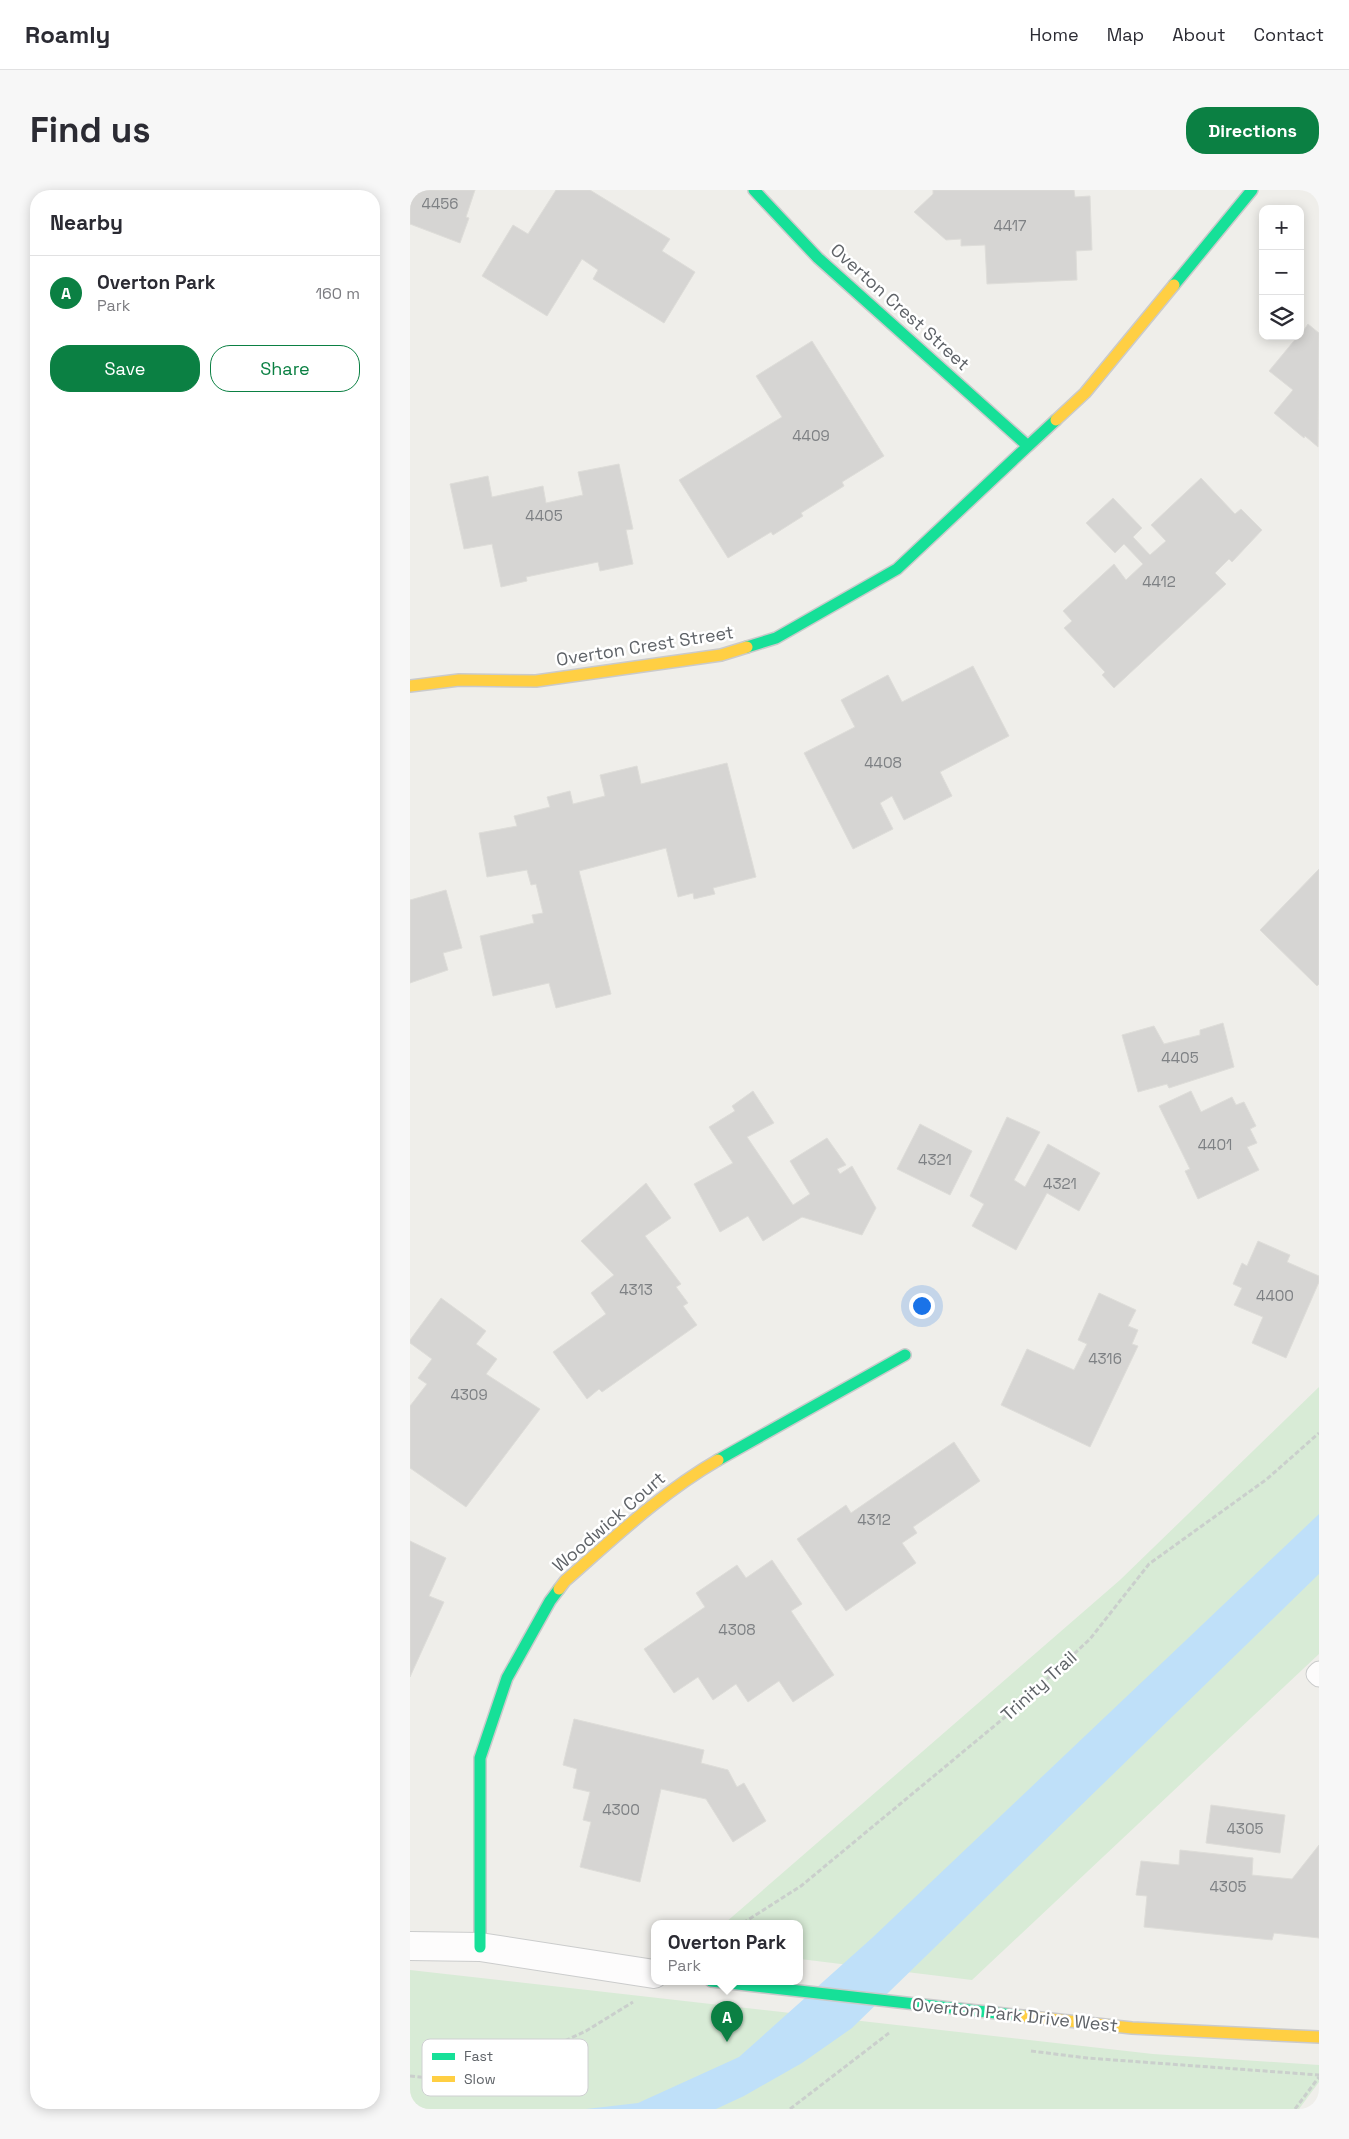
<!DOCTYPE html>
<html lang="en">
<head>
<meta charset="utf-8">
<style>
	:root { --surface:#fff; --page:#f7f7f7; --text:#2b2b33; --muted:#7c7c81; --line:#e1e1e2; --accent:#0b8043 }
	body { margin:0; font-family:"Space Grotesk",sans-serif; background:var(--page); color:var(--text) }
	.controls { position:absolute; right:15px; top:15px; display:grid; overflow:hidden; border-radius:10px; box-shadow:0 2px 12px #0003 }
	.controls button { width:45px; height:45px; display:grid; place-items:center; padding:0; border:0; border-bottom:1px solid var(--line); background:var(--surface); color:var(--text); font:25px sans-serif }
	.you { position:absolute; left:511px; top:1115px; width:18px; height:18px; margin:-12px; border:4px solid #fff; border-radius:50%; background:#1a73e8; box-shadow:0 0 0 8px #1a73e833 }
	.badge { display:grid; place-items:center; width:32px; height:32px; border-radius:50%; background:var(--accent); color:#fff; font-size:16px; font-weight:700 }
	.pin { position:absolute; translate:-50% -41px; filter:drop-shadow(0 1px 2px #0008) }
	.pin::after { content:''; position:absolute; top:26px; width:18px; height:15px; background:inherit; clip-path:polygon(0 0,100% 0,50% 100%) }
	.popup { position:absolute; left:241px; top:1730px; width:152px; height:65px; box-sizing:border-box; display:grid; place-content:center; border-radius:10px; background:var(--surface); filter:drop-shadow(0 1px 4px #0005); font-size:16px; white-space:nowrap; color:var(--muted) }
	.popup b { font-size:19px; color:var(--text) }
	.popup::after { content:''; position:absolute; left:50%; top:100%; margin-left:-10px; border:10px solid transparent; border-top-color:var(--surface) }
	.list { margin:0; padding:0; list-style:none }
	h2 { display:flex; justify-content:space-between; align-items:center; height:65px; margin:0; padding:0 20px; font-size:21px }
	h2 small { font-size:16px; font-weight:400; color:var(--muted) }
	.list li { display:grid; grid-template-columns:32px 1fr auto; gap:15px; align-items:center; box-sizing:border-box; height:75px; padding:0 20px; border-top:1px solid var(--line) }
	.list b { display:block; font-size:19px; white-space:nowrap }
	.list p { margin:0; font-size:16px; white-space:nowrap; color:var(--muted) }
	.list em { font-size:16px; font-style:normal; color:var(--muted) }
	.actions { display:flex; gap:10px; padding:15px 20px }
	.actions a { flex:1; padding:11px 0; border:1px solid var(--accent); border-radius:20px; text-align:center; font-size:18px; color:var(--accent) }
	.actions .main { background:var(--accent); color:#fff }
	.icon { flex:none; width:28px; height:28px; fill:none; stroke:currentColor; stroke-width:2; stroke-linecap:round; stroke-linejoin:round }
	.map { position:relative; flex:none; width:909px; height:1919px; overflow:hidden; border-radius:20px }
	header { display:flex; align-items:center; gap:30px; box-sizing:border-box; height:70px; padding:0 25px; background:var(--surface); border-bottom:1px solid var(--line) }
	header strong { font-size:24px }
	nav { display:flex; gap:28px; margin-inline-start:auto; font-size:18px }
	.intro { display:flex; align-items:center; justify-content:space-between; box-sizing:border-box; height:120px; padding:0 30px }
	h1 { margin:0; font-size:35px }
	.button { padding:12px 22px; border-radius:20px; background:var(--accent); color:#fff; font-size:18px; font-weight:700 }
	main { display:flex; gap:30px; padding:0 30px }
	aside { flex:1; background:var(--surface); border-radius:20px; box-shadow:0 2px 12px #0003 }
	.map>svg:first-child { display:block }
</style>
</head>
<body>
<header>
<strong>Roamly</strong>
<nav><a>Home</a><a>Map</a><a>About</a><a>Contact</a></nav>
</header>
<div class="intro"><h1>Find us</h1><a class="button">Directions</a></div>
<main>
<aside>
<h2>Nearby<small></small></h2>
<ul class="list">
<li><span class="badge">A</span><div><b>Overton Park</b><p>Park</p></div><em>160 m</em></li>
</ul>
<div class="actions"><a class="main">Save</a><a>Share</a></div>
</aside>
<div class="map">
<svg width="909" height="1919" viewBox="0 0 909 1919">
	<rect width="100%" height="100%" fill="#efeeea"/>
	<path fill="#d8ebd6" d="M909,1197V1464L562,1790L390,1769V1733H315L710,1390Z
		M0,1780L743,1864L909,1875V1892L889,1919H0Z"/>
	<path fill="#bfe0f9" d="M909,1324V1384L442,1838L392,1873L334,1906L306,1919H176L228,1913L329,1867L462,1748Z"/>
	<path fill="#d6d5d3" stroke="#deddd9" d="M0,0H65L56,27L59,28L50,53L0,34Z
		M146,0H180L260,49L252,61L285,82L254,133L183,89L188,80L172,69L137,126L72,86L103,35L118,44Z
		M523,0H664L665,7L680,6L682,60L666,61L667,90L577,94L575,55L551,56V49L536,50L504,22L523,4Z
		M898,134L909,143L908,257L895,246L894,248L864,223L883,200L859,181L888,146H890Z
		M402,151L474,266L432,292L434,296L391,323L393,326L363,345L361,342L318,368L269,290L372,227L346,186Z
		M209,274L223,339L216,340L223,374L190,381L188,372L116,387L117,391L91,397L82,354L54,359L40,294L78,286L82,307L133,296L136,313L173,305L168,282Z
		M791,288L825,324L831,319L852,340L822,372L819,369L805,383L816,394L704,498L692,485L695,482L654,438L662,431L653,421L704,374L716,390L733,374L714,354L705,363L676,333L703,308L732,338L723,347L740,365L756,351L741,335Z
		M563,476L599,546L530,582L542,606L494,630L482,606L470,613L483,639L443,659L394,563L445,537L431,510L478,485L492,512Z
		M317,573L346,687L303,698L305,704L284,709L283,703L268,707L256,658L169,681L201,804L146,818L139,793L83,806L70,746L124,733L122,725L133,723L126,694L121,695L117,680L77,687L69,643L107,636L104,626L140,617L137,607L160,601L163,614L195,606L190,585L227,576L231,594Z
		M909,679V794L907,796L850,740Z
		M36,700L52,758L33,763L38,780L0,793V710Z
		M813,833L824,877L759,898L757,894L728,902L712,845L744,836L754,854L790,845V840Z
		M343,901L364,933L337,947L383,1015L400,1004L380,971L417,948L436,975L427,979L430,984L442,976L466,1018L452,1045L392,1027L353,1051L338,1026L310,1042L284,994L323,973L299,937L325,921L322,916Z
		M781,901L791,922L822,907L826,915L834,912L846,936L840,939L847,953L837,957L849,980L788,1009L775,981L780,979L749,916Z
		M597,927L630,942L604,990L615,997L638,954L690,983L669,1021L637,1003L606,1060L562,1036L574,1014L560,1006Z
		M510,934L562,961L540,1005L487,979Z
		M236,993L261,1028L235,1046L271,1094L266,1097L278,1113L273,1116L287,1135L192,1202L189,1199L177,1209L143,1162L196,1124L181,1103L204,1085L171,1051Z
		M848,1051L880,1065L877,1072L909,1086V1092L876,1168L842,1153L853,1127L824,1115L832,1098L823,1094L832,1073L837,1076Z
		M689,1103L726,1120L718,1136L728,1140L722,1154L728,1156L680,1257L591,1215L617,1159L664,1180L677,1154L668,1150Z
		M31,1108L76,1141L66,1154L87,1169L76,1184L130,1219L56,1317L0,1278V1216L17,1194L8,1188L22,1169L0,1153V1150Z
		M544,1252L570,1291L503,1337L507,1343L492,1353L506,1373L436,1421L387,1349L436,1315L441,1323Z
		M0,1351L36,1368L19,1406L34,1412L0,1487Z
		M362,1370L392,1414L381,1421L424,1485L383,1512L369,1491L338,1512L326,1494L303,1510L288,1487L264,1503L234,1459L295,1417L286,1403L327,1375L336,1388Z
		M164,1529L294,1560L291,1573L318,1580L327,1597L334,1593L356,1631L323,1652L296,1609L251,1599L230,1692L170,1677L181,1632L173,1630L180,1602L163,1598L167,1579L153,1575Z
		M801,1615L875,1625L870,1663L796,1653Z
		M909,1655V1748L864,1743L862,1750L734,1737L737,1706L726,1705L731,1671L769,1675L770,1660L843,1668L842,1685L882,1689Z"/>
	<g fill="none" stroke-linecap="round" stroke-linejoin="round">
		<g stroke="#cbcccc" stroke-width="21">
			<path id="lane" d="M909,1481L906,1484L909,1487"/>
		</g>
		<g stroke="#cbcccc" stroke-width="30">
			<path id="street" d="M0,1756L70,1757L244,1784"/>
		</g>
		<g stroke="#cacacb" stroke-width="14">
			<path id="fast" d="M344,0L408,68L618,256L646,230
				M764,95L842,0
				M337,457L366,448L487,379L618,256
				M308,1270L495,1165
				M70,1757V1568L97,1488L140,1411L149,1399
				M301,1791L613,1826"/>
		</g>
		<g stroke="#cacacb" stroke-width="14">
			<path id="slow" d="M646,230L675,203L764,95
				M0,496L49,490L126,491L311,465L337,457
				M149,1399L155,1391C204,1348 251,1303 308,1270
				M613,1826L722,1838L909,1847"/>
		</g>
		<path stroke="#cacfcc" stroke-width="3" stroke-dasharray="5 2.5" stroke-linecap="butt" d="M333,1733L391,1696L606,1518L680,1449L739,1374L857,1289L909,1243
			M621,1861L677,1868L909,1885
			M0,1886L64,1893L176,1841L223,1812
			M380,1919L479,1843
			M885,1919L909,1887"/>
		<use href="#lane" stroke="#fdfcfc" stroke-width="19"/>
		<use href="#street" stroke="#fdfcfc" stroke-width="28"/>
		<use href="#fast" stroke="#16e098" stroke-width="11"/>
		<use href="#slow" stroke="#ffcf43" stroke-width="11"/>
	</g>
	<g text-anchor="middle" stroke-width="5" stroke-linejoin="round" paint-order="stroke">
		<g font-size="15" fill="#7e8184">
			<text x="30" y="19">4456</text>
			<text x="600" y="41">4417</text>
			<text x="401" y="251">4409</text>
			<text x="134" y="331">4405</text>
			<text x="749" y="397">4412</text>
			<text x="473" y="578">4408</text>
			<text x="770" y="873">4405</text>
			<text x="805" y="960">4401</text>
			<text x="525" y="975">4321</text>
			<text x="650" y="999">4321</text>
			<text x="226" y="1105">4313</text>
			<text x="865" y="1111">4400</text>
			<text x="695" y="1174">4316</text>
			<text x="59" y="1210">4309</text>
			<text x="464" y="1335">4312</text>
			<text x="327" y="1445">4308</text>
			<text x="211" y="1625">4300</text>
			<text x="835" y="1644">4305</text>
			<text x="818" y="1702">4305</text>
		</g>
		<g font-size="18" fill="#5f6368" stroke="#fff">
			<text transform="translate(490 117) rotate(42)" y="6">Overton Crest Street</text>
			<text transform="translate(235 456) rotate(-9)" y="6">Overton Crest Street</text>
			<text transform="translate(199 1332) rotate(-41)" y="6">Woodwick Court</text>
			<text transform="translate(629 1496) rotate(-42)" y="6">Trinity Trail</text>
			<text transform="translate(605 1825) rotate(6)" y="6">Overton Park Drive West</text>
		</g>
	</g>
	<rect x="12" y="1849" width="166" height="57" rx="8" fill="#fff" stroke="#cfd0d2" stroke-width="1"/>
	<rect x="22" y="1863" width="23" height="7" fill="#16e098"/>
	<rect x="22" y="1886" width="23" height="6" fill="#ffcf43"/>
	<g font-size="14" fill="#5f6368">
		<text x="54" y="1871">Fast</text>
		<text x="54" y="1894">Slow</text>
	</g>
</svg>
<div class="controls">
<button>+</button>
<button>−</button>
<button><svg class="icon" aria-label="layers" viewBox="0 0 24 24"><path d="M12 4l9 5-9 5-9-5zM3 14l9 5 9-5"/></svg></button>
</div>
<div class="you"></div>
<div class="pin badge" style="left:317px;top:1852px">A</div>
<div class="popup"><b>Overton Park</b>Park</div>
</div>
</main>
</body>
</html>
